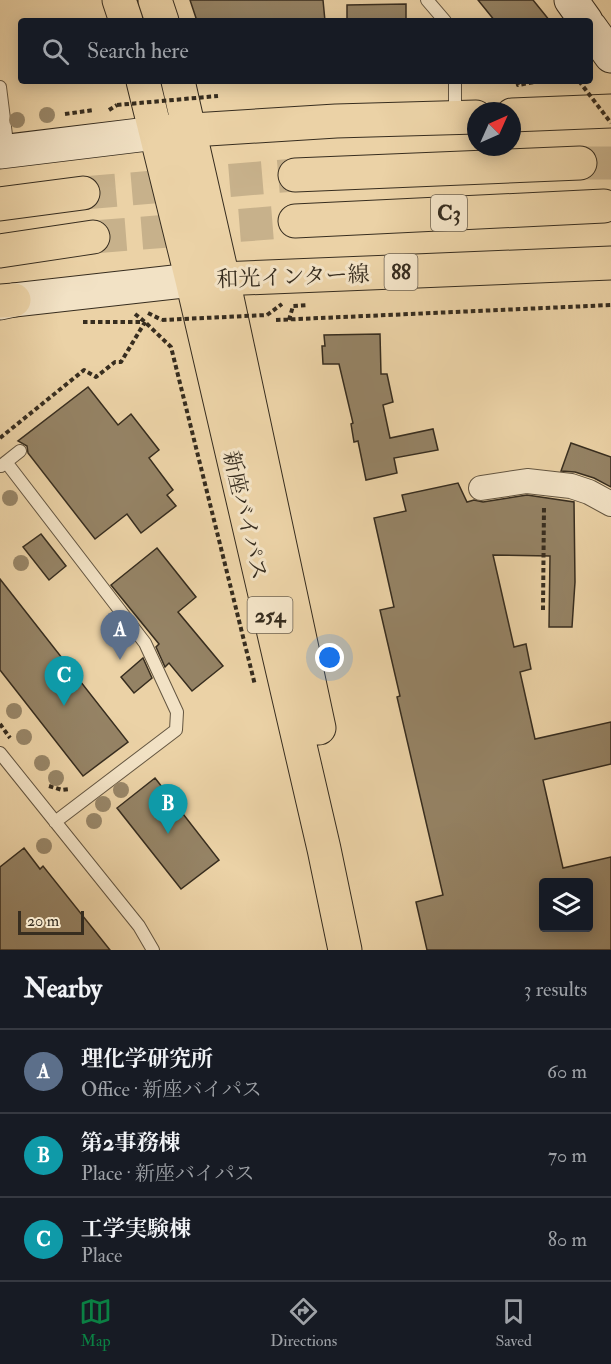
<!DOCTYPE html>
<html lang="en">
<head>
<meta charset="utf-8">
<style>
	:root { --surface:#171b24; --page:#20242c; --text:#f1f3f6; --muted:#9ea1a6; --line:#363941; --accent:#0b8043 }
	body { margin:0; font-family:"IM FELL Double Pica","Noto Serif JP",serif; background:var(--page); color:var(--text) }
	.controls { position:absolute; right:18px; bottom:18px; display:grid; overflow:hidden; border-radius:6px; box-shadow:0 3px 15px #0003 }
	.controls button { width:54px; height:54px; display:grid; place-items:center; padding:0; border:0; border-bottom:2px solid var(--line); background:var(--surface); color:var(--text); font:30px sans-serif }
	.compass { position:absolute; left:467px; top:102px; width:54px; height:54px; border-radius:50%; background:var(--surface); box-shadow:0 3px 15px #0003; rotate:45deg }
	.scale { position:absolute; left:18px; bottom:15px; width:66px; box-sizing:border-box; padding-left:6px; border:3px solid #372d1f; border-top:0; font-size:16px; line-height:21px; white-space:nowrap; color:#372d1f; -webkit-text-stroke:4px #f2e2c5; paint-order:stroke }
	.you { position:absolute; left:330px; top:658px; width:21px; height:21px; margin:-15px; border:4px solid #fff; border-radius:50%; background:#1a73e8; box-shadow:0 0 0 9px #1a73e833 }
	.badge { display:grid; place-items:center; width:39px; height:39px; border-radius:50%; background:var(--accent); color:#fff; font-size:20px; font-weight:700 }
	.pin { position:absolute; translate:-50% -50px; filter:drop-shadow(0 2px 3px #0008) }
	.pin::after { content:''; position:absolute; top:32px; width:21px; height:18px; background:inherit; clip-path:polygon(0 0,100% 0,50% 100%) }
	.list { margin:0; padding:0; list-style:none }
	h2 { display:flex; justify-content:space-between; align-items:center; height:78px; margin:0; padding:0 24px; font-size:26px }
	h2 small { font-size:20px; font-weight:400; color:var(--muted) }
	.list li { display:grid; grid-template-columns:39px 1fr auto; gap:18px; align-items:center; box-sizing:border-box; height:84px; padding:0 24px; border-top:2px solid var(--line) }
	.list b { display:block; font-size:22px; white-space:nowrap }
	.list p { margin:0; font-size:20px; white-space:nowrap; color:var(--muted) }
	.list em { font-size:20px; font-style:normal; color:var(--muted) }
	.icon { flex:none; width:33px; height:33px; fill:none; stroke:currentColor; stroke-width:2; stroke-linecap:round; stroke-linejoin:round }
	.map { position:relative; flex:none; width:611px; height:950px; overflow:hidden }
	.search { position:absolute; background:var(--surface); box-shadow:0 3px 15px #0003; left:18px; right:18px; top:18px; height:66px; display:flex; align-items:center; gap:15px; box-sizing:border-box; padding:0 21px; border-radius:6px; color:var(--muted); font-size:22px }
	.sheet { height:330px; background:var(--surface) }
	nav { display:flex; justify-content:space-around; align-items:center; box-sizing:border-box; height:84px; border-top:2px solid var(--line); background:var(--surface); font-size:16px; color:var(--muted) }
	nav a { display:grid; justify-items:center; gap:3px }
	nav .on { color:var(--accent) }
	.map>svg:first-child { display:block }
</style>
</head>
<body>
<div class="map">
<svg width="611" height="950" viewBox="0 0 611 950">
	<rect width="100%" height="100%" fill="#ebd2a6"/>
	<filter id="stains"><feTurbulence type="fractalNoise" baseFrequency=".00333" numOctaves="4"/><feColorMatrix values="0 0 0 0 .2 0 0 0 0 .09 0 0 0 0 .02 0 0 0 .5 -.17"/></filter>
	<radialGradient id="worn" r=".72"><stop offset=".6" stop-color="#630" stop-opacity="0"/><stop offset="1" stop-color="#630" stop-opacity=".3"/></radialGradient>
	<path fill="#958365" stroke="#372d1f" stroke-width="1.5" fill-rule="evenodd" d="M190,0H323L325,21H197Z
		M478,0H533L550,21H495Z
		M406,4V21H347V5Z
		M380,334L381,374H387L393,402L383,405L390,438L433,429L438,450L394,458L397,473L366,480L358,441L354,442L351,424L353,423L339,364H323L322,346H325L324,335Z
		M88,387L118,425L131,414L159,450L149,458L173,490L167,495L176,506L141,533L127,514L95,539L28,453L27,446L18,441Z
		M571,443L611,457V487L594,478L575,472L561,471Z
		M458,483L467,502L474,500L483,502L527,495L574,502L575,582L572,627H549L550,556L493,555L514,647L526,644L531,669L520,672L535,739L611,722V764L543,780L563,868L611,857V950H427L416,902L443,895L397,697L400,696L380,610L394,607L374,518L406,511L402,495ZM543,882H588V927H543Z
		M41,534L66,566L49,580L23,547Z
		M157,548L196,597L178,612L223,666L192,691L169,663L165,667L156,647L159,644L111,585Z
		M0,579L128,742L83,776L0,670Z
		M143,658L152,678L134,693L121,677Z
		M155,778L219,860L181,889L117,808Z
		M24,848L40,869L43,866L110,950H0V867Z"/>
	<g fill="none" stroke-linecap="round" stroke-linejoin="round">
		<path stroke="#c7b18b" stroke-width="33" stroke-dasharray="33 16" stroke-linecap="butt" d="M580,163H611
			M83,193L295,175
			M93,237L295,221"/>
		<g stroke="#645641" stroke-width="14">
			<path id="lane" d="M427,0L445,21
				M455,81V116
				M0,87L8,151
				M6,462L145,643L177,712L176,730L55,822
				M1,466L20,451
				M0,753L139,926L153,950"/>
		</g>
		<g stroke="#645641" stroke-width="26">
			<path id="street" d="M481,488L527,481L571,486L589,492L611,504"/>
		</g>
		<g stroke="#372d1f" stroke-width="35">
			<path id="secondary" d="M571,0L586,21
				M590,27L611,56
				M0,152L156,133
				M0,303L14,300L192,280"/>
		</g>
		<g stroke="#372d1f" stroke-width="35">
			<path id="primary" d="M512,115L611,111
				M161,132L336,121L476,117
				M196,280L611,263"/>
		</g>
		<g stroke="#372d1f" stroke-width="35">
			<path id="highway" d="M119,0L126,21
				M155,0L162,21
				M143,81L192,280L324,849L345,950
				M178,81L223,279L319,728
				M295,175L580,163
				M0,204L83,193
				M295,221L604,206
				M0,251L93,237
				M0,301L14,300"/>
		</g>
		<path stroke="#372d1f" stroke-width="4" stroke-dasharray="4.5 3" stroke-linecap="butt" d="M517,81L518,85L541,81
			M109,110L117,105
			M65,114L94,110
			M148,313L162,320
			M135,314L145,322L171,347L255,685
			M267,315L282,304
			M276,320L611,305
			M289,320L293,306L308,305
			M83,322H144
			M0,438L84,370L96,377L115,362H121L145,322
			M543,610L544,505
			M0,724L10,738
			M49,786L62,790L70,789"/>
		<use href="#lane" stroke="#f2e2c5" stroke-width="12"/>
		<use href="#street" stroke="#f2e2c5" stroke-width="24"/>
		<use href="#secondary" stroke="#f2e2c5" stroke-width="33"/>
		<use href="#primary" stroke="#ebd2a6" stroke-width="33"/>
		<use href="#highway" stroke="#ebd2a6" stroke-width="33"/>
		<path stroke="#372d1f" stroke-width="4" stroke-dasharray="4.5 3" stroke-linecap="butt" d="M579,81L611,123
			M117,105L218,96
			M162,320L267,315"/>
	</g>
	<g fill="#988668">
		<circle cx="47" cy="115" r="8"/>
		<circle cx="17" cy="120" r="8"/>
		<circle cx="10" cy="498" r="8"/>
		<circle cx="21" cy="563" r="8"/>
		<circle cx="14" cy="711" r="8"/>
		<circle cx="24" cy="737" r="8"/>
		<circle cx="42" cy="763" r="8"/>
		<circle cx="56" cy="778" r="8"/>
		<circle cx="121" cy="790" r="8"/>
		<circle cx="103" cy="804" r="8"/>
		<circle cx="94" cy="821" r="8"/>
		<circle cx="44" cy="846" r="8"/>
	</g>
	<g text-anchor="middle" stroke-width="6" stroke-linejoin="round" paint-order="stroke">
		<g fill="#f2e2c5" stroke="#6f6351" stroke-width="1.5">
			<rect x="431" y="195" width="36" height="36" rx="4.5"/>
			<rect x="384.5" y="254" width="33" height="36" rx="4.5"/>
			<rect x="247.5" y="597" width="45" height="36" rx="4.5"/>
		</g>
		<g font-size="21" font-weight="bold" fill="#372d1f">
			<text x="449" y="220">C3</text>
			<text x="401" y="279">88</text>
			<text x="270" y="622">254</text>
		</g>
		<g font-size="22" fill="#372d1f" stroke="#f2e2c5">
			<text transform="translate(293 276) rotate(-2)" y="8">和光インター線</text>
			<text transform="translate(246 515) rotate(77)" y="8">新座バイパス</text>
		</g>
	</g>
	<rect width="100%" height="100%" filter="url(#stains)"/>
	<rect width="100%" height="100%" fill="url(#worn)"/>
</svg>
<div class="controls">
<button><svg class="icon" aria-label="layers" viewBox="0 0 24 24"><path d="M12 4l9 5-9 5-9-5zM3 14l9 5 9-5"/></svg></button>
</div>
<svg class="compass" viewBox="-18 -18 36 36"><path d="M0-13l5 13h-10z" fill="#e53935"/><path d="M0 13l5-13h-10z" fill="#9ea1a6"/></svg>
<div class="scale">20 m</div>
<div class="you"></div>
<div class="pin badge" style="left:120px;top:660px;background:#5c6f8a">A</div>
<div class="pin badge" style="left:168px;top:834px;background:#0f9aa8">B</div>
<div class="pin badge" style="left:64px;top:706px;background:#0f9aa8">C</div>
<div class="search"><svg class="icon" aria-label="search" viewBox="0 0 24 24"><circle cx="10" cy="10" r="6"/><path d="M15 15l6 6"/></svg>Search here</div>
</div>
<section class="sheet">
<h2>Nearby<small>3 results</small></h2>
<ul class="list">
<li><span class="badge" style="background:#5c6f8a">A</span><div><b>理化学研究所</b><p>Office · 新座バイパス</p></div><em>60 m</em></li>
<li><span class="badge" style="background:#0f9aa8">B</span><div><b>第2事務棟</b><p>Place · 新座バイパス</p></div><em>70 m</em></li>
<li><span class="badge" style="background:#0f9aa8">C</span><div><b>工学実験棟</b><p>Place</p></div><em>80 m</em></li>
</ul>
</section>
<nav>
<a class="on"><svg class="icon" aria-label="map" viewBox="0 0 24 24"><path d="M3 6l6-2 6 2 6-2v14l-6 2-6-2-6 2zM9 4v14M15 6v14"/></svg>Map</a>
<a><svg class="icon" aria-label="directions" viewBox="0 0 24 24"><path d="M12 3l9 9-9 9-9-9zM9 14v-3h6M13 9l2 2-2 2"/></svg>Directions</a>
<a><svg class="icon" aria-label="saved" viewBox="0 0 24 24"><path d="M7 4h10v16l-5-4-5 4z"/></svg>Saved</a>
</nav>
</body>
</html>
